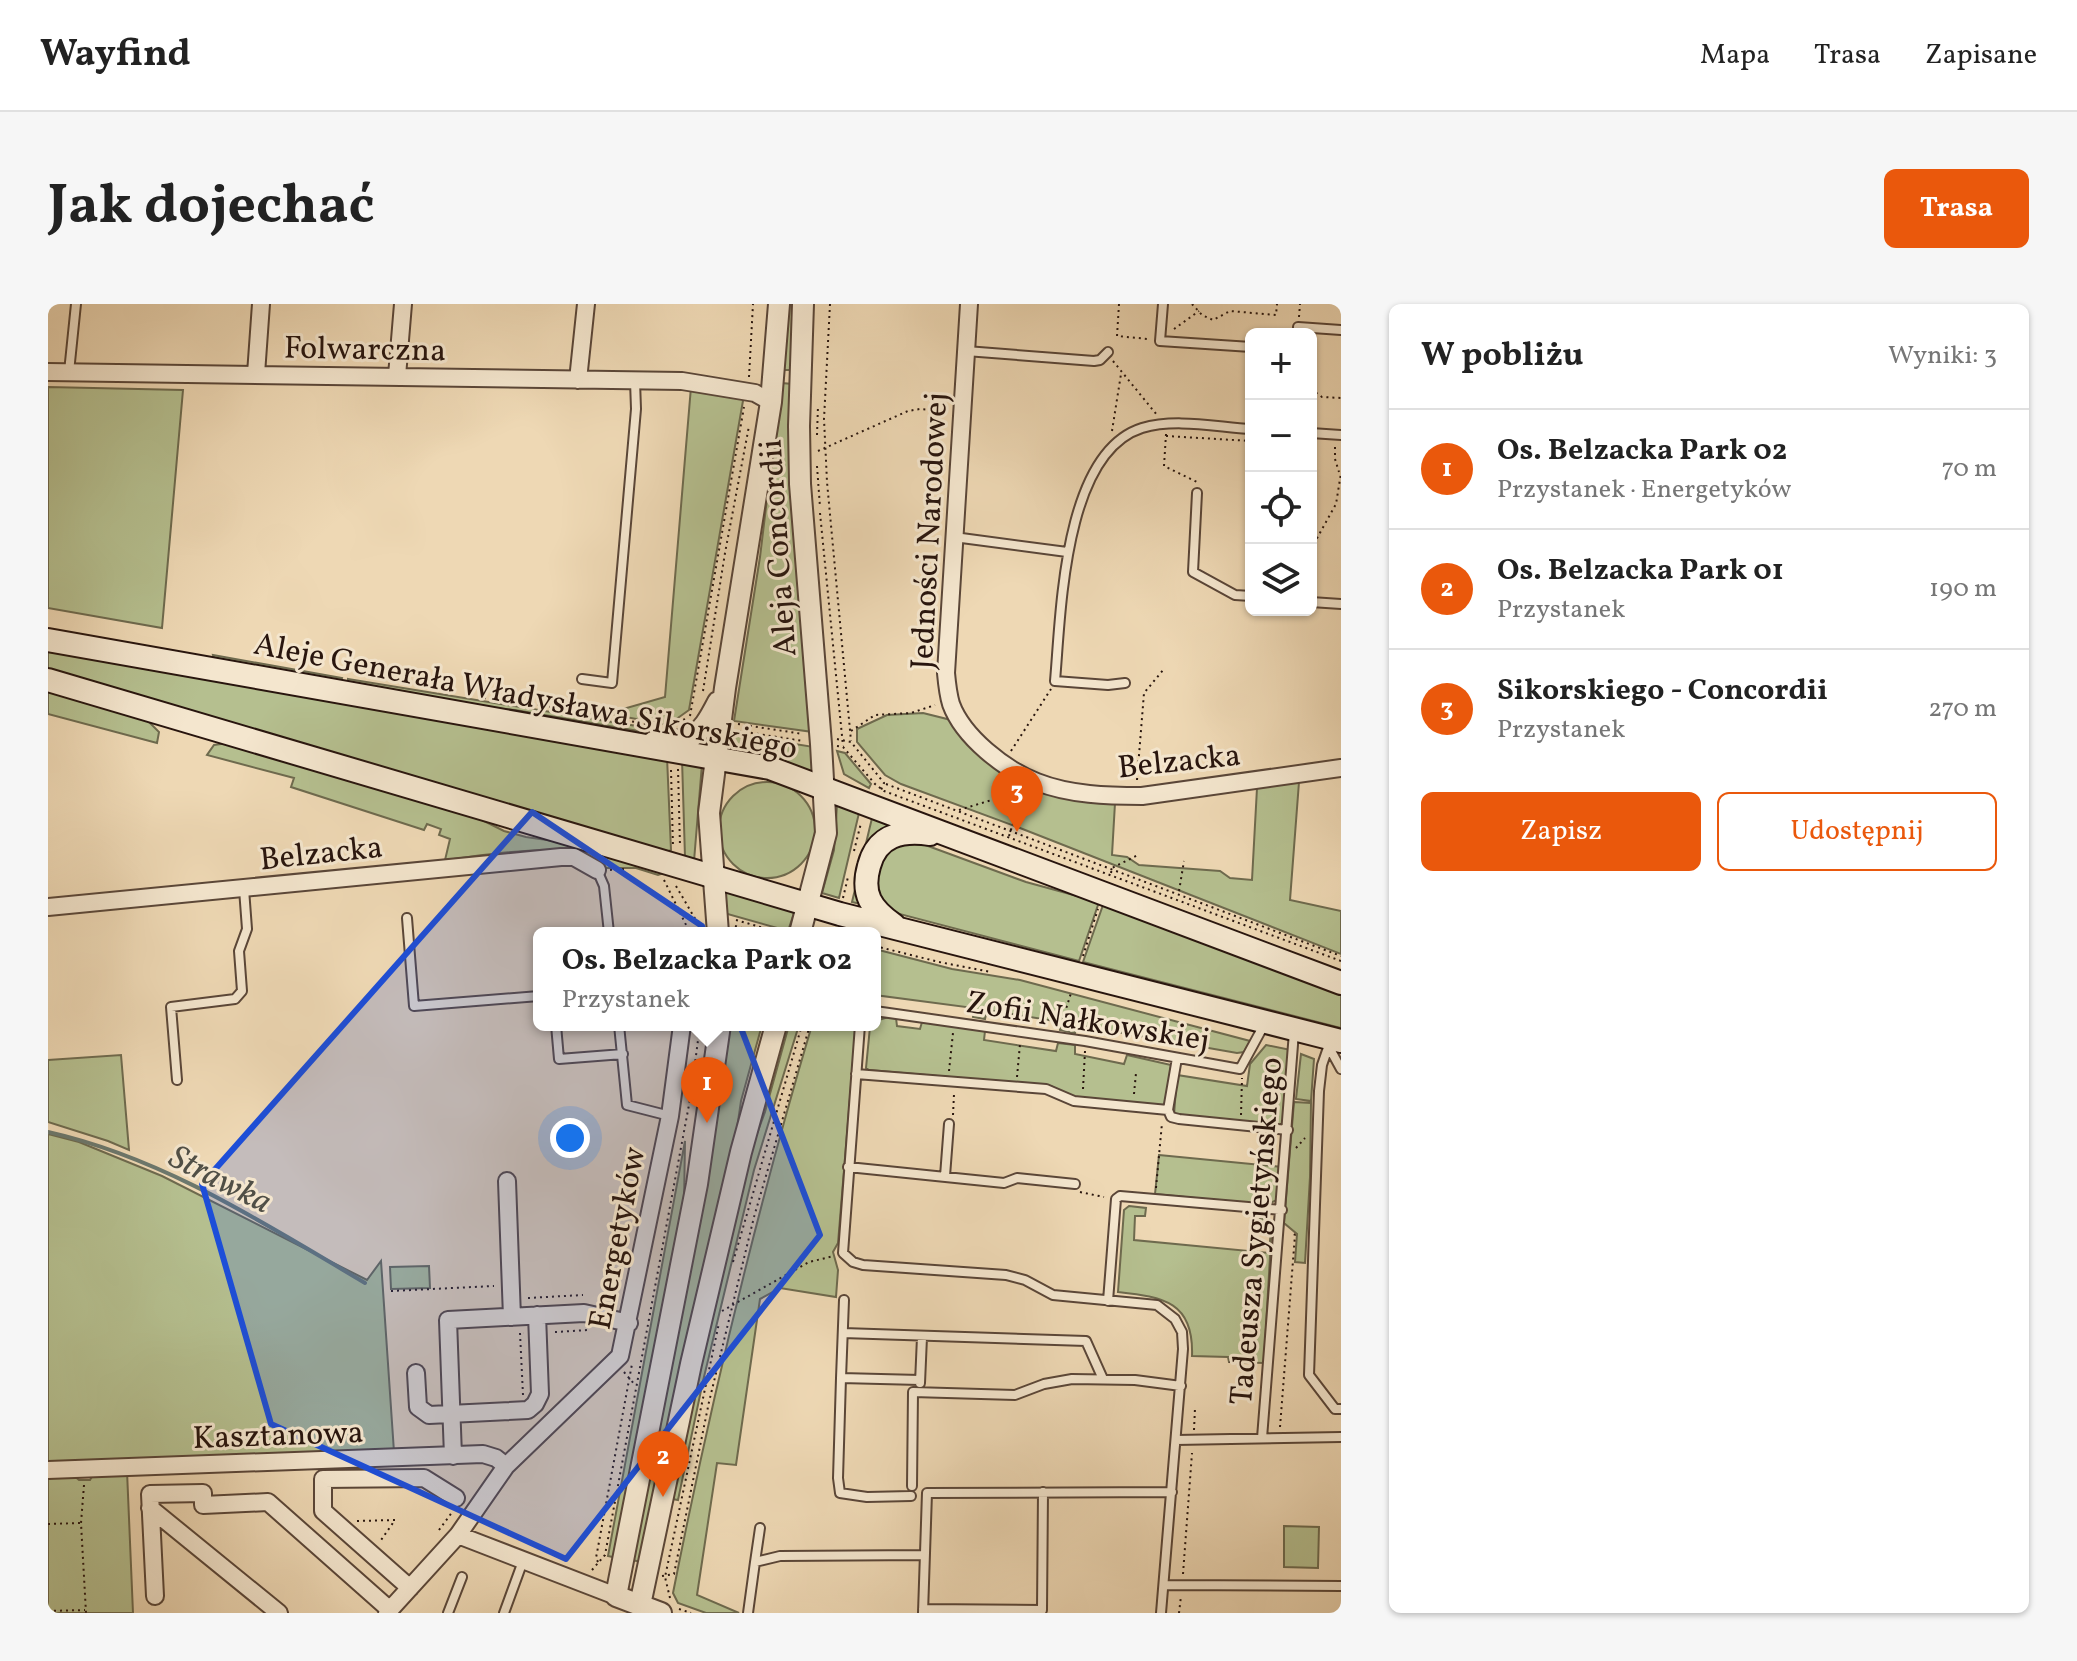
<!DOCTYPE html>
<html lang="pl">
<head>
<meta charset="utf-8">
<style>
	:root { --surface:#fff; --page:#f6f6f6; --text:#222; --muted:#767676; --line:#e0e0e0; --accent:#ea580c }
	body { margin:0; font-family:Vollkorn,serif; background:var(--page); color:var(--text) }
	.controls { position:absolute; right:24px; top:24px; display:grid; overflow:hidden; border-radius:12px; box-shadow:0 2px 6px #0004 }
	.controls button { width:72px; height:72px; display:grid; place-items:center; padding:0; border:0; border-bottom:2px solid var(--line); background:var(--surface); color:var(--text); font:40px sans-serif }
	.you { position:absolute; left:522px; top:834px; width:28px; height:28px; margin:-20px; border:6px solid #fff; border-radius:50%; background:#1a73e8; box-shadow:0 0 0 12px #1a73e833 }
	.badge { display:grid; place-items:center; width:52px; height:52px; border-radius:50%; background:var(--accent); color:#fff; font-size:26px; font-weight:700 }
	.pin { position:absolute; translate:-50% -66px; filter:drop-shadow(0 2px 4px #0008) }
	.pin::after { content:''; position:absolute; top:42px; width:28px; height:24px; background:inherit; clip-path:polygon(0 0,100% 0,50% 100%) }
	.popup { position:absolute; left:485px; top:623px; width:348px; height:104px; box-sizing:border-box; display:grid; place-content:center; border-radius:12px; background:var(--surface); filter:drop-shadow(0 2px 6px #0005); font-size:26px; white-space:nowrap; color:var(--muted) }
	.popup b { font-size:30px; color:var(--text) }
	.popup::after { content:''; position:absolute; left:50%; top:100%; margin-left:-16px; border:16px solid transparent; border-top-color:var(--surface) }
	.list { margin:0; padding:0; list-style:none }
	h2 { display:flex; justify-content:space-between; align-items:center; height:104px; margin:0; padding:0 32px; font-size:34px }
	h2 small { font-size:26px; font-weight:400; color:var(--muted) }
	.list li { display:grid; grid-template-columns:52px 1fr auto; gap:24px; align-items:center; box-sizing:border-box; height:120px; padding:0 32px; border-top:2px solid var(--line) }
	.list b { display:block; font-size:30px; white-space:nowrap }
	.list p { margin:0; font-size:26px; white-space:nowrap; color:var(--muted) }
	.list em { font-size:26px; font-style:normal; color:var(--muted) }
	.actions { display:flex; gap:16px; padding:24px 32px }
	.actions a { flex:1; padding:18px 0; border:2px solid var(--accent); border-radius:12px; text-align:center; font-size:28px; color:var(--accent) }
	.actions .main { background:var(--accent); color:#fff }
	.icon { flex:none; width:44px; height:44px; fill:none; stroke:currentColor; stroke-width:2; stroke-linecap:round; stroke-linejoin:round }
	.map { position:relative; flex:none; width:1293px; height:1309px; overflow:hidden; border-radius:12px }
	header { display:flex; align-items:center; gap:48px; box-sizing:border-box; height:112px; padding:0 40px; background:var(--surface); border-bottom:2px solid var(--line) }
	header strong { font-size:38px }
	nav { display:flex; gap:44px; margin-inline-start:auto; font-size:28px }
	.intro { display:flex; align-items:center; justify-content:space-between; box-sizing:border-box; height:192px; padding:0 48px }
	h1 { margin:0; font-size:56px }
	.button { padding:20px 36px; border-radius:12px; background:var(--accent); color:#fff; font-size:28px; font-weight:700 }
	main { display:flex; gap:48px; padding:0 48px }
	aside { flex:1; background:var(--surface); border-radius:12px; box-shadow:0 2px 6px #0004 }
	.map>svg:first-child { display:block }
</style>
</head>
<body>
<header>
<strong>Wayfind</strong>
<nav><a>Mapa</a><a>Trasa</a><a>Zapisane</a></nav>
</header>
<div class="intro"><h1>Jak dojechać</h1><a class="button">Trasa</a></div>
<main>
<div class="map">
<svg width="1293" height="1309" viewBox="0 0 1293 1309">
	<rect width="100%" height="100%" fill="#eed8b4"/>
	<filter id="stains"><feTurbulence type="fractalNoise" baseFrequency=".0025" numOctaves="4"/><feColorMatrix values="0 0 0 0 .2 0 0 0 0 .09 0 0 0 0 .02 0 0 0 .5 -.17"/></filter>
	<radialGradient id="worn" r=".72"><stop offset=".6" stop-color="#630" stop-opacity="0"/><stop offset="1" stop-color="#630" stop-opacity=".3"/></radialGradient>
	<path fill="#b5bf8f" stroke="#6e6a4e" stroke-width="2" d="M739,0H748L745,66H734Z
		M733,79L745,80L765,428L686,417L712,253Z
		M0,83L135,86L114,324L0,304Z
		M643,83L696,91L641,406L620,421L567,411L568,407L617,393Z
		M0,344L619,453L623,546L619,548L446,496L377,480L0,366Z
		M165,351L294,374L293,377L167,358Z
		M300,375L619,427L620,432L467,406L416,402L300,379Z
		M0,386L96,413L111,428L109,439L0,410Z
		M875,409L903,416L945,458L1067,499L1064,551L1079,553L1091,561L1172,567L1182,574L1204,576L1209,484L1251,478L1242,596L1293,607V650L972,524L853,480L837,471L809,438V425L839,411Z
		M683,430L766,443L768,470L681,449Z
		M180,439L424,511L456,527L478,533L513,538L616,569L610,571L588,564H558C533,532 435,552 397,556L402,535L391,531L393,525L379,520L376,526L243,483L246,474L159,451L166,441Z
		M789,447L797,449L823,480L821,484L796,470Z
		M634,455L654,460L646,557L637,553Z
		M671 526a48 48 0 1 1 96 0a48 48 0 1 1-96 0Z
		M789,501L811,509L791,594L774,589L786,546Z
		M824,514L851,524L833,531L817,601L804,598Z
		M861,535L978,578L1051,598L1031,657L840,607L822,580L831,550Z
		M674,586L747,606L740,627L676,609Z
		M1055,601L1293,690V724L1035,658Z
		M827,645L904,665L972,676L1202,737L1196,748L1189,749L1029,721L1027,729L1012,726L1013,718L939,706L937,715L925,713L926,704L827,691Z
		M844,712L848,714L849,722L872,725L874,718L937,727L936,736L1008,747L1010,739L1027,741V750L1076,760L1079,751L1123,761L1119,797L1114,802L1024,794L1003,782L821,766L818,764L822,723L827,721V717Z
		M680,721H714L693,797L686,845L593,1258L584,1256Z
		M741,721H751L706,866L655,1077L630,1196L624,1195L637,1115L699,857L717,808Z
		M764,721H808L790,939L785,948L790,966L788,993L732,984L712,995L688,1161L669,1159L649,1291L691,1309H658L630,1299L625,1289C663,1097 708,909 764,721Z
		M1218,741L1243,746L1236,822L1126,811L1129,771L1199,782L1202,760Z
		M1253,750L1266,755L1263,797L1248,795Z
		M73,751L81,846L60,837L0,818V756Z
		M1246,798L1263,799L1262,873L1257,959L1247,958L1249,930L1236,919Z
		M0,830L31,838L114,872L319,976L333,957L346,1148L0,1162Z
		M637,837L636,899L569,1254L560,1252Z
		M1111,851L1234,863L1229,896L1218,901L1107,890Z
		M1081,902L1098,904L1097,912H1087L1086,936L1221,949L1223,925L1210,922L1212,914L1224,917L1216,1059L1181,1058L1180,1053L1144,1052C1146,998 1116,993 1070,988L1076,906Z
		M381,962L382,984L343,985L342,963Z
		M79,1167L85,1309H0V1172L24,1170L31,1176H42L46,1169Z
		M1236,1222L1271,1223L1270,1264L1236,1263Z"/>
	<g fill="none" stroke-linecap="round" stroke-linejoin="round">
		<path stroke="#6c786d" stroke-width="4" d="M0,828C116,854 217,920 317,979"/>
		<g stroke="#5a4638" stroke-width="12">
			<path id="service" d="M1115,0L1112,37L1203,43
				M1250,30V23L1293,26
				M918,47L1046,57L1052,56L1060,48
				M21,68L28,0
				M1263,129L1293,131
				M1149,189L1145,268L1187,291L1203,292
				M906,233L1019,248
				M1263,298L1293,300
				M534,375L564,379L588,105L587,77
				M1077,379L1060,381L1007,377C1013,310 1015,149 1094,124C1128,114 1168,123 1203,125
				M549,566L556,582L561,629
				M359,614L366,702L491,692
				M827,707L1037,737L1192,765L1216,721
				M508,721L511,755L575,750
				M571,721L579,801L622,812
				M812,721L795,949L805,958L815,961L958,971L977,976L1005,991L1109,1001L1127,1015L1134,1028L1135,1045L1113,1309
				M1283,735L1274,761L1271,787L1261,1071L1287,1105H1293
				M1282,745L1293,765
				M808,770L998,785L1026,797L1120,806L1123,813L1131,815L1240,826
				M129,776L123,703L187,695L194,687L191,647L199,625L196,585
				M1120,806L1129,754
				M800,863L956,879L969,874L1027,880
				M897,872L901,820
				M1060,997L1068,895L1072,892L1234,906
				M795,1029L1038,1037L1055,1075
				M793,1074L796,996
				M872,1079L874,1033
				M1214,1134L1246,728
				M1128,1136L1293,1133
				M864,1182L865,1088L967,1091L996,1080L1024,1075L1087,1076L1133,1082
				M863,1192L819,1193L792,1189L790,1174L793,1074L872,1076
				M707,1258L712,1224
				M1116,1281L1293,1282
				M875,1305L994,1306L995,1188
				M400,1309L414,1273
				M456,1309L475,1257
				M700,1309L707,1258L732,1252L877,1251
				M875,1309L879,1189L1124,1188"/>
		</g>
		<g stroke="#5a4638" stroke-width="20">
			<path id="minor" d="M921,0L898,369C899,380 900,390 903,400C915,433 957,466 989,478C1022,491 1060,492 1094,492L1293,464
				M0,68L634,77L707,89L723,98
				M208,70L213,0
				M349,72L355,0
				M530,76L538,0
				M0,603L513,553H526L549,566
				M459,877L464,1013
				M368,1069L370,1103L381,1111L480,1106L487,1100L492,1090L489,1011
				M405,1152L400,1016L536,1009L581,1019
				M0,1166L435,1150L448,1154L458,1162
				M102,1204L231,1309
				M410,1231L568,1292
				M362,1284L275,1207V1175L376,1174L408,1194
				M107,1292L102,1190L155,1189V1201L220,1198L342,1306
				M339,1309L410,1231L458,1162L572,1052L622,812L634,721"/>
		</g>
		<g stroke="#5a4638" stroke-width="24">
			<path id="tertiary" d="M605,438C646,436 651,435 670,398
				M670,629L661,509L677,384L723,98L731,0
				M752,629L778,529L773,440L752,180L751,122L755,0
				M592,1301L643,1060L693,848L728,721
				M613,1309L568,1292L649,880L672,721"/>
		</g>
		<g stroke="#28150e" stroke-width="26">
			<path id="secondary" d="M0,336L722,464L1293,679
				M0,376L792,610L1293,737
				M846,621C823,605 813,590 821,562C829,531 854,526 882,530"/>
		</g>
		<path stroke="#28150e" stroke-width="2" stroke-dasharray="2 4" stroke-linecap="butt" d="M782,0L776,115L779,178L803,437
			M1071,0L1069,32L1100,35
			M1144,0L1154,11L1165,16L1182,7L1228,11L1229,0
			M1251,13L1252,0
			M1126,25L1151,7
			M1065,57L1109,111
			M701,73L705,0
			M1263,85L1274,93L1293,94
			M1064,127L1073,70
			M1118,130L1116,162L1149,178
			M769,131L770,102
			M1118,132L1203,137
			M1287,143V155L1291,168
			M770,147L860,107L872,105L899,107
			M769,162L772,203
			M772,209L795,442
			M1263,245L1288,200L1293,169
			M655,387L677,249L701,122
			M436,394L475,398L604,421
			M642,412L696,103
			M624,420L640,414
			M690,420L755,430
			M691,427L755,437
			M803,427L827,411L863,409L887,401
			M789,435L803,438L836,479L833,486
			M789,442L795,443L827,480L836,487L1293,657
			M963,447L1003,385
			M630,465L632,542
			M623,466L625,543
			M1089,476L1096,389L1116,365
			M838,480L1293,652
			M911,506L973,487
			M961,532L975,489
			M806,547L813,519
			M562,566L576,565
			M1063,569L1064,564L1090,551
			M616,576L642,629
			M628,582L649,618L654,617
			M1131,587L1136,557
			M795,594L800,573
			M688,616L733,629
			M649,618L650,629
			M687,622L711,629
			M827,642L891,658L943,668
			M1035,652L1050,605
			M1013,721L1023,689
			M901,767L905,729
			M969,773L972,740
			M1035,785L1037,747
			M1086,790L1088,769
			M905,811L906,790
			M1193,811L1194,774
			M1248,844L1257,834
			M1108,884L1114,819
			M1032,888L1056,893
			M685,958L754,721
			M343,987L446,982
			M480,994L535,991
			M674,1007L761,958L786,952
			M507,1028L540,1026
			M1181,1058L1209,1059
			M576,1068L587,1081
			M475,1091L472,1029H476
			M1232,1123L1247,931L1243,928
			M1146,1126L1147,1104
			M36,1181L33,1219L38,1309
			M309,1217L347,1216L331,1239
			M0,1220L32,1219
			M391,1226L405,1207
			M550,1258L548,1254L584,1060
			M544,1266L557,1251L643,790L652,721
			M1135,1270L1144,1149
			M614,1272L626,1270L661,1098L706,913L762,721
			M622,1294L617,1273L671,1019
			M631,1305L643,1309
			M0,1307L37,1306
			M1131,1309L1133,1292"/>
		<use href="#service" stroke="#f4e6ce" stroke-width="8"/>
		<use href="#minor" stroke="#f4e6ce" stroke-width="16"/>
		<use href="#tertiary" stroke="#f4e6ce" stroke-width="20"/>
		<use href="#secondary" stroke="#f4e6ce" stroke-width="22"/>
	</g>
	<path fill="#1d4ed8" fill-opacity="0.2" stroke="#1d4ed8" stroke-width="6" stroke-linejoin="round" d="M484,508L654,622L772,931L518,1255L223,1120L154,880Z"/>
	<g text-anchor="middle" stroke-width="6" stroke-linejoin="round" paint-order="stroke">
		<g font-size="32" fill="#28150e" stroke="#f4e6ce">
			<text transform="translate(317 44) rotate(1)" y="11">Folwarczna</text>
			<text transform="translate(880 227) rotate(-87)" y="11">Jedności Narodowej</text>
			<text transform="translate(729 244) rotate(-94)" y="11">Aleja Concordii</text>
			<text transform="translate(478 391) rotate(11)" y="11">Aleje Generała Władysława Sikorskiego</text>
			<text transform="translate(1131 456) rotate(-6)" y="11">Belzacka</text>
			<text transform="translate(273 548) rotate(-6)" y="11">Belzacka</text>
			<text transform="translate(1040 716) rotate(9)" y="11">Zofii Nałkowskiej</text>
			<text transform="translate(1207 927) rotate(-85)" y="11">Tadeusza Sygietyńskiego</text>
			<text transform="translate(568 934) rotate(-79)" y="11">Energetyków</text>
			<text transform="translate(230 1130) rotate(-2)" y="11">Kasztanowa</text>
		</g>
		<g font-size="34" font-style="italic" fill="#504f46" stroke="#f4e6ce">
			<text transform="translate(173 874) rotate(27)" y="12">Strawka</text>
		</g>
	</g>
	<rect width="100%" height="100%" filter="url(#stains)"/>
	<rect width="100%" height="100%" fill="url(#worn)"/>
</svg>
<div class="controls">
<button>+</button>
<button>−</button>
<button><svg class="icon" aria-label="locate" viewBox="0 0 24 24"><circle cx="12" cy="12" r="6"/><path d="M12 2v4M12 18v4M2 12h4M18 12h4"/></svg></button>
<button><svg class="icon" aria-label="layers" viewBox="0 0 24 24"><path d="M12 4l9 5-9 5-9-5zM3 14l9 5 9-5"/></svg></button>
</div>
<div class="you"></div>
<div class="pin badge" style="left:659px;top:819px">1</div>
<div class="popup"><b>Os. Belzacka Park 02</b>Przystanek</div>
<div class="pin badge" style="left:615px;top:1193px">2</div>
<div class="pin badge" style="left:969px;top:528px">3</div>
</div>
<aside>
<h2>W pobliżu<small>Wyniki: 3</small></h2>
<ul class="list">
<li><span class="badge">1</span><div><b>Os. Belzacka Park 02</b><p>Przystanek · Energetyków</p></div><em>70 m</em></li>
<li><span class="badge">2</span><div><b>Os. Belzacka Park 01</b><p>Przystanek</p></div><em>190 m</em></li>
<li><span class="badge">3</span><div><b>Sikorskiego - Concordii</b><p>Przystanek</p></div><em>270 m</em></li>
</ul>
<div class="actions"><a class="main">Zapisz</a><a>Udostępnij</a></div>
</aside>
</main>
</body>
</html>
